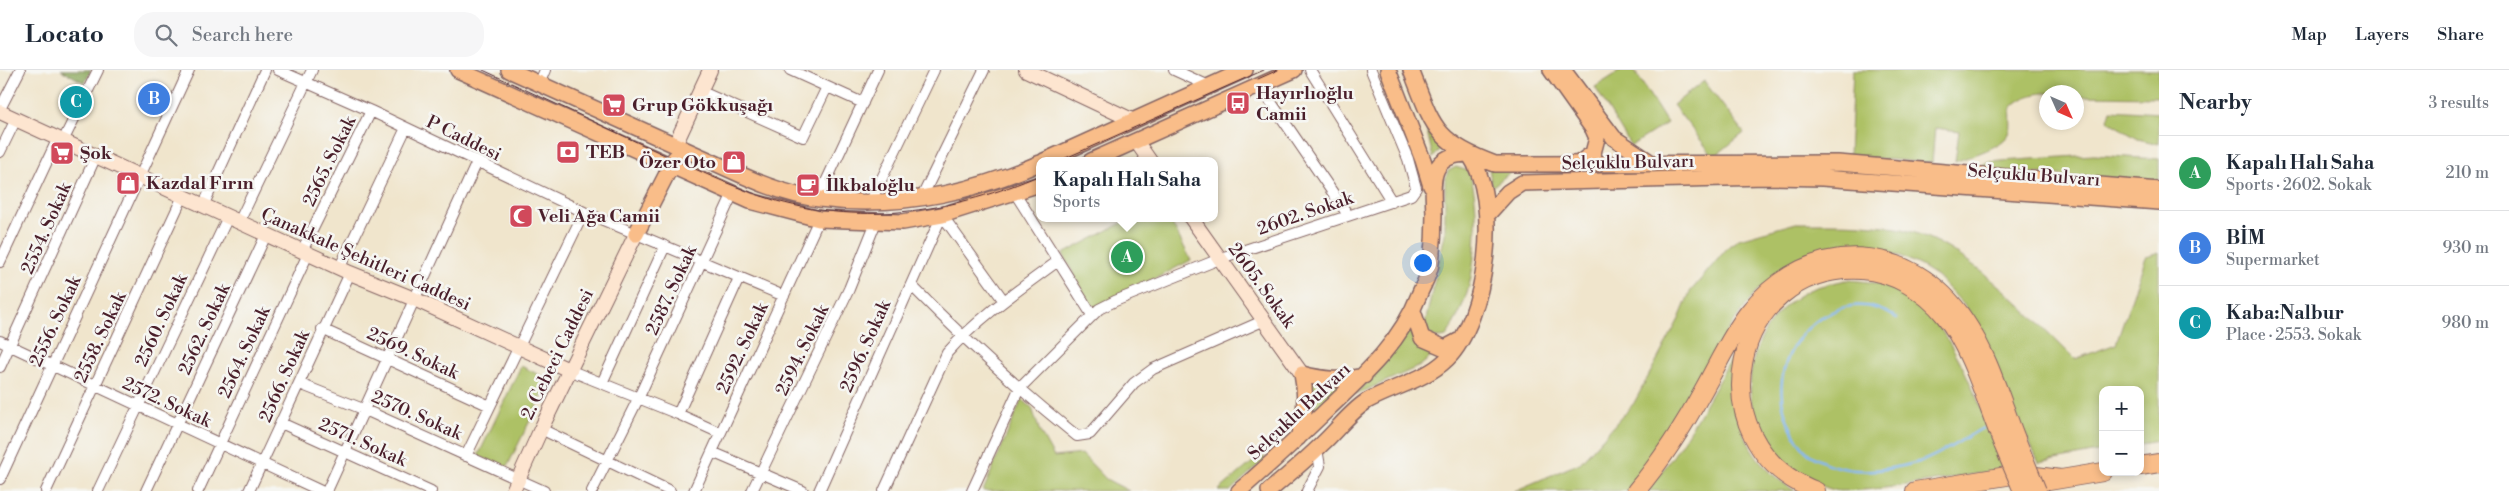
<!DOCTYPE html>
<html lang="en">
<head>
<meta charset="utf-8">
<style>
	:root { --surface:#fff; --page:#f6f6f7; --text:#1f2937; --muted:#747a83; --line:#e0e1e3; --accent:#1a73e8 }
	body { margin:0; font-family:"Libre Bodoni",serif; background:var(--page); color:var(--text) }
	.controls { position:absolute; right:15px; bottom:15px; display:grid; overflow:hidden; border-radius:10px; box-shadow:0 2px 8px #0003 }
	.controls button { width:45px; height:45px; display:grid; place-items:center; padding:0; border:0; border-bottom:1px solid var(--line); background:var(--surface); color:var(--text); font:25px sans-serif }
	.compass { position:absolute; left:2039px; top:15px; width:45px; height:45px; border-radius:50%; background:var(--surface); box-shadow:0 2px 8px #0003; rotate:135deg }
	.you { position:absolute; left:1422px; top:192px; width:18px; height:18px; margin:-12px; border:4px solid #fff; border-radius:50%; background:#1a73e8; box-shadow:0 0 0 8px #1a73e833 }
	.badge { display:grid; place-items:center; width:32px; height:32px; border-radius:50%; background:var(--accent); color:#fff; font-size:16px; font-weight:700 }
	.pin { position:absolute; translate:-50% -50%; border:2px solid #fff; box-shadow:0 1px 5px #0006 }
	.popup { position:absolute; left:1036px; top:87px; width:182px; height:65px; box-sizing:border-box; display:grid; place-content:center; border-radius:10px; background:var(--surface); filter:drop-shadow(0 1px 4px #0005); font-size:16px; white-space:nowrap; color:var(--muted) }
	.popup b { font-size:19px; color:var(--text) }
	.popup::after { content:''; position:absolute; left:50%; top:100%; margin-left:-10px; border:10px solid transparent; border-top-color:var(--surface) }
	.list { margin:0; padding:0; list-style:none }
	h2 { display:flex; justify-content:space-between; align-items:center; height:65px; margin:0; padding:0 20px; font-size:21px }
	h2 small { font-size:16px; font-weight:400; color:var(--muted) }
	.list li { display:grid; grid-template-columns:32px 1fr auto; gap:15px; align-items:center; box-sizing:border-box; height:75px; padding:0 20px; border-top:1px solid var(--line) }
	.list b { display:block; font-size:19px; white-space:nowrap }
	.list p { margin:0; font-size:16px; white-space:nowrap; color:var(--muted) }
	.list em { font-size:16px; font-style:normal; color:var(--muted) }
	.icon { flex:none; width:28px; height:28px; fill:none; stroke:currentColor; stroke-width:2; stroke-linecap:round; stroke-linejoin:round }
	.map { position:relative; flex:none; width:2159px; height:421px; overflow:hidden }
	header { display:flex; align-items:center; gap:30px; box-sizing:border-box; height:70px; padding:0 25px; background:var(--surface); border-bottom:1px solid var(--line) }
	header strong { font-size:24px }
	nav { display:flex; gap:28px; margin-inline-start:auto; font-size:18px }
	.search { width:350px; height:45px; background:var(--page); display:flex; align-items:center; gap:12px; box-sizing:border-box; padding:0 18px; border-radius:20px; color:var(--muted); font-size:19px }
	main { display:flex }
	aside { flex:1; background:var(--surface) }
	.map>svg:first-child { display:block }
</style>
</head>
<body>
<header>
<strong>Locato</strong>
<div class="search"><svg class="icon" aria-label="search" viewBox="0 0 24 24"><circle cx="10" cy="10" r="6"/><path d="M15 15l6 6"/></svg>Search here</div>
<nav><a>Map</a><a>Layers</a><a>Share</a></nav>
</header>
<main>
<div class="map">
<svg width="2159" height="421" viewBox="0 0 2159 421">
	<rect width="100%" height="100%" fill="#f6f6f2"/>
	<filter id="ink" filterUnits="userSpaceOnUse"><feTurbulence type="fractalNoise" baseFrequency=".02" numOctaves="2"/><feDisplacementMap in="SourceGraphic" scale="10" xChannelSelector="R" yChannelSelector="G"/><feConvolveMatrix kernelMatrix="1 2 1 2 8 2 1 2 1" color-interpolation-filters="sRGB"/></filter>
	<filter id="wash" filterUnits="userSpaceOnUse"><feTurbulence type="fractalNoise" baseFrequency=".0096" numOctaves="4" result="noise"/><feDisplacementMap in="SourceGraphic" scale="20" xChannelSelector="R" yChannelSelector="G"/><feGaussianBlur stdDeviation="1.12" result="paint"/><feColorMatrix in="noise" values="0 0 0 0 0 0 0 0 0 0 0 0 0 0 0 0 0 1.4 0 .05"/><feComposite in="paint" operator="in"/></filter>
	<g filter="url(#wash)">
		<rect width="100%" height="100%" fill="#f0e5cc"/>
		<path fill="#adc165" stroke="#7c7048" d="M1622,0H1634L1667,53L1631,76L1595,17Z
			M1853,0H2159V27L2077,26L2076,22C2056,22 2026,20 2012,37C2009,46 2012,54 2010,61C2006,77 1969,86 1955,92L1959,61L1935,58L1932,93L1849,86Z
			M1704,11L1744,63L1714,87L1673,35Z
			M2111,40L2159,43V74L2138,69L2111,53L2108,50Z
			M1427,61L1443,76L1433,88Z
			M2093,85L2159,89V110L2104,109L1978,98L1987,92Z
			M1456,97L1468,101C1482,128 1476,201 1465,229C1460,243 1453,255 1446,267C1435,270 1431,266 1424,258L1445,164V110L1448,101Z
			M1489,98L1513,100L1492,117Z
			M1131,148H1169L1191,190L1093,241L1063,184Z
			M1796,153C1832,153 1867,152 1902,159C1967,174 2028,244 2075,289L2116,274L2146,187L2159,183V371L2140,374V320H2103V381L2039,393L2014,340L1982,261L1967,238L1937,206L1921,196L1901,186L1868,181L1810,188L1792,195L1757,221L1730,257L1653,389L1627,421H1514L1580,393L1634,333L1679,249L1690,222L1729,176L1739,169Z
			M1846,210C1865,211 1888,213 1905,224C1957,257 1982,344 2004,399C1957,407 1885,421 1839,421C1826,419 1811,411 1800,404C1729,362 1736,257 1809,220C1821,215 1833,213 1846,210Z
			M1409,255L1415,269L1438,281L1420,296L1355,325L1397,277Z
			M1741,270C1725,331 1739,387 1795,421H1647C1685,375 1712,322 1741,270Z
			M521,296L550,310L507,397L478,386Z
			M1309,309L1345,314L1312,347L1314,324Z
			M1022,329L1032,338L1040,362L1054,387L1082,384L1106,409L1129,421H983Z
			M1262,384L1265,389L1230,421H1218Z"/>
		<path fill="#8aa75a" stroke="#6a6342" d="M61,0H91L85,13Z"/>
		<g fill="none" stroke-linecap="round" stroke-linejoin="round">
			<path stroke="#84b7f1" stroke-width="2.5" d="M1897,248C1876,235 1854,231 1832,242C1789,262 1769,312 1790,356C1795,366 1800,377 1809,384C1843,407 1882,402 1919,392C1941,385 1962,369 1983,358"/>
		</g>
	</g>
	<g filter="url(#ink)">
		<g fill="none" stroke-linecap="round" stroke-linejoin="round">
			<g stroke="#846463" stroke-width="12">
				<path id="street" d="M278,0L371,41L584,142L784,226
					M790,0L863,33
					M1174,0L1209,16
					M1310,0L1392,132
					M539,14L545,0
					M1260,16L1348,145
					M700,21L803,67L827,17
					M0,39L20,0
					M63,71L98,0
					M0,82L16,49
					M1015,123L1092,245
					M818,129L878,0
					M921,129L984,0
					M870,133L934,0
					M203,136L265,0
					M942,145L1004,231
					M239,152L312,0
					M302,181L371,41
					M0,192L58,68
					M339,199L406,58
					M911,215C964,269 1018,319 1077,366L1090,364L1134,313L1153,299L1265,250
					M322,259L490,336
					M0,271L321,421
					M0,297L96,86
					M569,300L678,344L720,363
					M602,313L665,176
					M300,314L363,339L544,421
					M678,344L739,208
					M281,353L431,421
					M541,359L670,421
					M712,382L803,421
					M466,386L584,142
					M0,409L189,0
					M46,421L183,126
					M98,421L228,147
					M146,421L266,165
					M198,421L308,184
					M249,421L350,203
					M327,421L477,92
					M592,421L638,329L733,123
					M694,421L819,149
					M752,421L849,219L876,152
					M819,421L942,145
					M884,421L947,283C979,247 1020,219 1058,191
					M972,421L1019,319L1099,239L1115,231L1227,186L1411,125L1416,118L1408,89L1371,0
					M1307,421L1320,396L1317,379"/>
			</g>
			<g stroke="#846463" stroke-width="16">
				<path id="secondary" d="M1026,0L1134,51
					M0,42L350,203L414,229L569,300
					M1136,71L1150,91
					M675,75L710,0
					M1191,148L1302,304
					M513,421L541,359L636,164"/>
			</g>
			<g stroke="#846463" stroke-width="18">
				<path id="primary" d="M458,0L750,131L819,149L903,152L942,145L1040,114
					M509,0C571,28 633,56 695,84C734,101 776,124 819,129C896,139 969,124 1040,93
					M1388,0L1423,90L1431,116
					M1411,0C1433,56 1434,72 1495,94L1838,93L2159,120
					M1551,0L1593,59L1597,68L1593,83L1578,94
					M1563,0L1614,68L1650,92
					M1044,91L1245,0
					M1091,91L1294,0
					M1488,144L1508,122L1522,113L1766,107L1822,108L2159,132
					M636,164L675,88
					M1413,241L1422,268L1445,278L1460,270
					M1298,368C1305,345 1307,328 1302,304C1324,310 1342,311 1364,306
					M1239,421C1269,395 1299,367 1328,339C1364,305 1401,272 1419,225C1423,215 1430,204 1431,193C1433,177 1434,160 1434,144C1433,114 1427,84 1469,84
					M1269,421C1287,406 1306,390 1323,373C1337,360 1351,341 1367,331C1392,317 1426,310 1447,289C1487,249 1502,130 1469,84"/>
			</g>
			<g stroke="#846463" stroke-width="20">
				<path id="highway" d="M2140,396L2159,393
					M2049,411L2103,402
					M1636,421C1663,389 1685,354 1705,317C1719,292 1731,265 1749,242C1810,165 1911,170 1965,251C1989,286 2001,331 2016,369
					M1816,421C1693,374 1731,193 1861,200C1894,202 1925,221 1945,246C1971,278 1987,335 2003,374
					M1915,421L2019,404L2061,409"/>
			</g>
			<use href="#street" stroke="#fff" stroke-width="10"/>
			<use href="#secondary" stroke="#fde5d0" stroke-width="14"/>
			<use href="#primary" stroke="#f9bd89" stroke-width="15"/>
			<use href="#highway" stroke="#f9bd89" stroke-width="18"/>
			<path stroke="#4a1f2b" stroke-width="1" d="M483,0C535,24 588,49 641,74C685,94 730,117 777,131C865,156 957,141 1040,105
				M1258,9L1278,0
				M1059,91L1264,0"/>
			<g stroke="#846463" stroke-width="20" stroke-linecap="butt">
				<path id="highway-bridge" d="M2016,369L2037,421
					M2003,374L2023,421"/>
			</g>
			<use href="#highway-bridge" stroke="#f9bd89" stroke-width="18"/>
		</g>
	</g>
	<defs>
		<g id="bus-square" transform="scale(1.25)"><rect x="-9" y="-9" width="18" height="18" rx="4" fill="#d1495b" stroke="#f6f6f2"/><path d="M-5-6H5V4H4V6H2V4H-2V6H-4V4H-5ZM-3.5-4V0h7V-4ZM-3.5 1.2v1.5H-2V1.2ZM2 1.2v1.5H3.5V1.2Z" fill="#fff"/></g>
		<g id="supermarket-square" transform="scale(1.25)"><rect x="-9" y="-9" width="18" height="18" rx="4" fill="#d1495b" stroke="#f6f6f2"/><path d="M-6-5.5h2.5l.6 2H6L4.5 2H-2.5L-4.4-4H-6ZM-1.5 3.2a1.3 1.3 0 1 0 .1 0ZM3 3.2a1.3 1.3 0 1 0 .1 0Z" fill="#fff"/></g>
		<g id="bank-square" transform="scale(1.25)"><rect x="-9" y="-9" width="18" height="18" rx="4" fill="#d1495b" stroke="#f6f6f2"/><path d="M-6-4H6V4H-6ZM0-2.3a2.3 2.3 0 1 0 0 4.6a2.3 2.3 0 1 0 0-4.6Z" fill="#fff"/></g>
		<g id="shop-square" transform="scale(1.25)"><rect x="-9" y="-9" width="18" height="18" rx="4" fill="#d1495b" stroke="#f6f6f2"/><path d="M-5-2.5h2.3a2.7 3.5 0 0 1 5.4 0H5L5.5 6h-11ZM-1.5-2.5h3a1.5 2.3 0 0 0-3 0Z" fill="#fff"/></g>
		<g id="cafe-square" transform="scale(1.25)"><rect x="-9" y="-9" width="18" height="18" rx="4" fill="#d1495b" stroke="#f6f6f2"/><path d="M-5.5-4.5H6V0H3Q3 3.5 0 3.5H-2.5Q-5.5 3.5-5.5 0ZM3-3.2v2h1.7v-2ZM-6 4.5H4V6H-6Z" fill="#fff"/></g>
		<g id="mosque-square" transform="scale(1.25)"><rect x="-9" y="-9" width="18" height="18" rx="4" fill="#d1495b" stroke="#f6f6f2"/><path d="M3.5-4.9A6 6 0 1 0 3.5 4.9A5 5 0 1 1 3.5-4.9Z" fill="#fff"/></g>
	</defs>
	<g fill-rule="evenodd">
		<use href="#bus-square" x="1238" y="33"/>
		<use href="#supermarket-square" x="614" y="35"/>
		<use href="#bank-square" x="568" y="82"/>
		<use href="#supermarket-square" x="62" y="83"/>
		<use href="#shop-square" x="734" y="92"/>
		<use href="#shop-square" x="128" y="113"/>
		<use href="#cafe-square" x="808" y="115"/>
		<use href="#mosque-square" x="521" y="146"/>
	</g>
	<g text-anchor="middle" stroke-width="5" stroke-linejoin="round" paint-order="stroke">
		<g font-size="18" font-weight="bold" fill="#4a1f2b" stroke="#f6f6f2" text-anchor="start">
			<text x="1256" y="29">Hayırlıoğlu<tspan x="1256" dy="21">Camii</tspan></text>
			<text x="632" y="41">Grup Gökkuşağı</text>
			<text x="586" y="88">TEB</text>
			<text x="80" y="89">Şok</text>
			<text x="716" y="98" text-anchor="end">Özer Oto</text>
			<text x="146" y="119">Kazdal Fırın</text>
			<text x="826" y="121">İlkbaloğlu</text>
			<text x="538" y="152">Veli Ağa Camii</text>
		</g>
		<g font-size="18" fill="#4a1f2b" stroke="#f6f6f2">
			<text transform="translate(464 68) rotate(26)" y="6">P Caddesi</text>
			<text transform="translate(329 91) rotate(-64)" y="6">2565. Sokak</text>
			<text transform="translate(1628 92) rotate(-1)" y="6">Selçuklu Bulvarı</text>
			<text transform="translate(2034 105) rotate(4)" y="6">Selçuklu Bulvarı</text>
			<text transform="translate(1305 143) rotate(-19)" y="6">2602. Sokak</text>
			<text transform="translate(46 158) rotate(-66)" y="6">2554. Sokak</text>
			<text transform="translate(366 189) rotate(24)" y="6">Çanakkale Şehitleri Caddesi</text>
			<text transform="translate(1262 215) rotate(54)" y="6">2605. Sokak</text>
			<text transform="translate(671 220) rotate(-65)" y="6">2587. Sokak</text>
			<text transform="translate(161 250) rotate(-65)" y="6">2560. Sokak</text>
			<text transform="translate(55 251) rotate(-65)" y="6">2556. Sokak</text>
			<text transform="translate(204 259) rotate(-65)" y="6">2562. Sokak</text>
			<text transform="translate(100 267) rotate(-65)" y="6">2558. Sokak</text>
			<text transform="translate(865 276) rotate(-66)" y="6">2596. Sokak</text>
			<text transform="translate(742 278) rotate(-65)" y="6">2592. Sokak</text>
			<text transform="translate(802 280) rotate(-64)" y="6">2594. Sokak</text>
			<text transform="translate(244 282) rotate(-65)" y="6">2564. Sokak</text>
			<text transform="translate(413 283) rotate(25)" y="6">2569. Sokak</text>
			<text transform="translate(557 284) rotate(-64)" y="6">2. Cebeci Caddesi</text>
			<text transform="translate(284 306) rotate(-66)" y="6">2566. Sokak</text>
			<text transform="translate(167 332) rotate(25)" y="6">2572. Sokak</text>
			<text transform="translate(1299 341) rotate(-43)" y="6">Selçuklu Bulvarı</text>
			<text transform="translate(417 345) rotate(24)" y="6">2570. Sokak</text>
			<text transform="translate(363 372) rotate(24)" y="6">2571. Sokak</text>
		</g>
	</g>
</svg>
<div class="controls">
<button>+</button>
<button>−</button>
</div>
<svg class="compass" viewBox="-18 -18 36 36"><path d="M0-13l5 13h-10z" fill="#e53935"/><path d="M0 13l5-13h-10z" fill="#747a83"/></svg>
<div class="you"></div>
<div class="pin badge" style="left:1127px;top:187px;background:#2e9e5b">A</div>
<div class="popup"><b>Kapalı Halı Saha</b>Sports</div>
<div class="pin badge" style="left:154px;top:29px;background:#3f7fe0">B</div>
<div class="pin badge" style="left:76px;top:32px;background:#0f9aa8">C</div>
</div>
<aside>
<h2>Nearby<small>3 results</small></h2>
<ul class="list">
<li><span class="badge" style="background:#2e9e5b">A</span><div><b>Kapalı Halı Saha</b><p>Sports · 2602. Sokak</p></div><em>210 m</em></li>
<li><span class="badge" style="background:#3f7fe0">B</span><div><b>BİM</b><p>Supermarket</p></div><em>930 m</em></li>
<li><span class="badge" style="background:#0f9aa8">C</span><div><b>Kaba:Nalbur</b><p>Place · 2553. Sokak</p></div><em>980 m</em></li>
</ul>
</aside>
</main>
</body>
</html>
